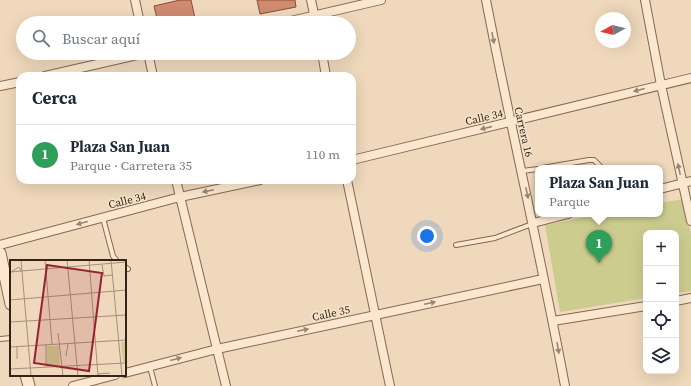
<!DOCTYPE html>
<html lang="es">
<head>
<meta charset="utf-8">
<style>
	:root { --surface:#fff; --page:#f6f6f7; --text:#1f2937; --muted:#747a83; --line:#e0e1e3; --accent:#1a73e8 }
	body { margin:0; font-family:"Source Serif 4",serif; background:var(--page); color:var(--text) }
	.controls { position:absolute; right:12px; bottom:12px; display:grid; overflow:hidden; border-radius:8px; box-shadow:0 4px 16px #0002 }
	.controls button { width:36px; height:36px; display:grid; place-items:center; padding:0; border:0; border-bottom:1px solid var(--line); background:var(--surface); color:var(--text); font:20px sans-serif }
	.compass { position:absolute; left:595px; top:12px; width:36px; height:36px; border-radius:50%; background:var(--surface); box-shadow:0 4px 16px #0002; rotate:262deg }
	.you { position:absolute; left:427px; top:236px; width:14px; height:14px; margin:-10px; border:3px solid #fff; border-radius:50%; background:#1a73e8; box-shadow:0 0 0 6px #1a73e833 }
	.badge { display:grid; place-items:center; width:26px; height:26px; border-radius:50%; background:var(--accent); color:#fff; font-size:13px; font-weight:700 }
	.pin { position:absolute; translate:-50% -33px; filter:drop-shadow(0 1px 2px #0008) }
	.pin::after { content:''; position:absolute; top:21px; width:14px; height:12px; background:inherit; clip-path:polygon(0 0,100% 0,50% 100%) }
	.popup { position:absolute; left:535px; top:165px; width:128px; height:52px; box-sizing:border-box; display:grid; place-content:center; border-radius:8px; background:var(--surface); filter:drop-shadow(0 1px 3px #0005); font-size:13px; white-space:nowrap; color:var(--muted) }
	.popup b { font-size:15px; color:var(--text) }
	.popup::after { content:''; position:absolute; left:50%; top:100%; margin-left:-8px; border:8px solid transparent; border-top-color:var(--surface) }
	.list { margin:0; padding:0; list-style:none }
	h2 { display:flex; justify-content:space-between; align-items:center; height:52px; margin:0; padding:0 16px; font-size:17px }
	h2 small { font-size:13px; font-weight:400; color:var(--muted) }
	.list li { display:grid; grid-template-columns:26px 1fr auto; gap:12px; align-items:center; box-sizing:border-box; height:60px; padding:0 16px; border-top:1px solid var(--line) }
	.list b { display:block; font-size:15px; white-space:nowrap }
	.list p { margin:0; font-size:13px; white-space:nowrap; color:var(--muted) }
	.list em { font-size:13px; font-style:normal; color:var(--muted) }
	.icon { flex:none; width:22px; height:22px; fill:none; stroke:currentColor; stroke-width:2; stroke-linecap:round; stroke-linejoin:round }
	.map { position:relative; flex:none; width:691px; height:386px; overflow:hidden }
	.search { position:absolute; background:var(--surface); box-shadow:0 4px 16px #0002; left:16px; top:16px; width:340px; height:44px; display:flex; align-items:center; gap:10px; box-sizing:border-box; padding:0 14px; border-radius:22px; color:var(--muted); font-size:15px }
	.panel { position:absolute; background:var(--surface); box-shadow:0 4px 16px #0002; left:16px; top:72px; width:340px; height:112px; border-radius:12px }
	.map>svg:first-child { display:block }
</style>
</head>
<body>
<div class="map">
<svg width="691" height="386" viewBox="0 0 691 386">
	<rect width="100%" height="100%" fill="#efd8bb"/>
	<path fill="#cdcc8f" d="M684,199L691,234V291L676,293V233H646V298L560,312L545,225L602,214H660V203Z"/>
	<path fill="#cf8a6f" stroke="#864e39" d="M180,0H191L196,23H158L154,6Z
		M257,0H295L296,7L260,14Z"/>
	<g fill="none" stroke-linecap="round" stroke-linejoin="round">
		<g stroke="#866854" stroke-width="6">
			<path id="service" d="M542,168L589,160H594L602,168
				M522,171L538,169
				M103,218L113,256L117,261
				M456,245L495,238L532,224
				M125,267L128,269
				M0,339L11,338
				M150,367L155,386"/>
		</g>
		<g stroke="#866854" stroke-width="10">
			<path id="minor" d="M135,0L140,23
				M311,0L316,23
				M486,0C511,129 541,257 565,386
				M645,0L661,85L691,221
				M282,23L381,0
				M148,53L153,76
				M322,53L326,76
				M45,76L146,53
				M0,86L20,82
				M352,160L691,78
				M176,180L226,386
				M347,180L390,386
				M660,189L691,181
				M533,223L568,214
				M0,245L180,197L260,180
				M676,301L691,298
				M553,321L646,306
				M125,373L217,349L543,279
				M73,386L115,375"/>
		</g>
		<g stroke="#866854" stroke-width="13">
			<path id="tertiary" d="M0,253L11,304
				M26,375L29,386"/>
		</g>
		<use href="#service" stroke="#fae7ce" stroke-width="4"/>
		<use href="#minor" stroke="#fae7ce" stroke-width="8"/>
		<use href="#tertiary" stroke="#fae7ce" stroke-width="11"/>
	</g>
	<defs><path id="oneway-solid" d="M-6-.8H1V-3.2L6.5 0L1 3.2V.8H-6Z"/></defs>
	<g fill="#988574">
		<use href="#oneway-solid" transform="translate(493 38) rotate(79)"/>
		<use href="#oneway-solid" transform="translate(639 90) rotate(166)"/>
		<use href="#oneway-solid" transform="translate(486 128) rotate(167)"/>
		<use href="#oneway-solid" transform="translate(679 169) rotate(-102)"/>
		<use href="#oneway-solid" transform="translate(208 191) rotate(168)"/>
		<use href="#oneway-solid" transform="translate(527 193) rotate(78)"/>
		<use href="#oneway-solid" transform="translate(82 223) rotate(165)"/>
		<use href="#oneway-solid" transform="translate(430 303) rotate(-12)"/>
		<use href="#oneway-solid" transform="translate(303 330) rotate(-12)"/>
		<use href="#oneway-solid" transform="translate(558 348) rotate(80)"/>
		<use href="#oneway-solid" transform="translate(176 359) rotate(-15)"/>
	</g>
	<g text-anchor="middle" stroke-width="3" stroke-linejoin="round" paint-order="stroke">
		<g font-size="11" fill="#35231a" stroke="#f6e4ca">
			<text transform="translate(484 117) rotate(-13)" y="4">Calle 34</text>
			<text transform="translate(524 132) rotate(77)" y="4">Carrera 16</text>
			<text transform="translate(127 200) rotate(-14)" y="4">Calle 34</text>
			<text transform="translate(331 313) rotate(-12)" y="4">Calle 35</text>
		</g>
	</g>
	<g transform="translate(10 260)">
		<rect width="116" height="116" fill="#efd8bb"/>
		<path d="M111,82H116V102H113ZM37,86H49L50,106L37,107Z" fill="#cdcc8f"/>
		<path fill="none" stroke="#a5907b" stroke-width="1" d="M11,0L21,116M35,0L42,84M57,0L68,116M79,0L88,116M101,0L112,116M92,5L94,16L102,15M0,12L116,2M1,12L9,7L11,11M0,40L116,30M0,62L116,55M48,73L53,116M36,85V107M7,86V99M0,87L116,80M56,96L58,84M0,109L116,103M88,114L100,113"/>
		<path fill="#972232" fill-opacity="0.15" stroke="#972232" stroke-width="2" d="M37,5L92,13L79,111L24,103Z"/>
		<rect width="116" height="116" fill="none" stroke="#35231a" stroke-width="2"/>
	</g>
</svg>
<div class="controls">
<button>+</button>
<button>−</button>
<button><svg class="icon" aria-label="locate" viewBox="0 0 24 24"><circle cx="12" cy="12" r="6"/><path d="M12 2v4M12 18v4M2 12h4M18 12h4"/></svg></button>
<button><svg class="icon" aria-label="layers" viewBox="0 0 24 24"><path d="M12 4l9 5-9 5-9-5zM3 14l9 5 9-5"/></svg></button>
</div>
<svg class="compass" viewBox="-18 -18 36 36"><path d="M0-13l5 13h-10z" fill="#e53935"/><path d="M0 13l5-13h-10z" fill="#747a83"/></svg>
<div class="you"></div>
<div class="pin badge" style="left:599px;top:263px;background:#2e9e5b">1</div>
<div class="popup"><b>Plaza San Juan</b>Parque</div>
<div class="search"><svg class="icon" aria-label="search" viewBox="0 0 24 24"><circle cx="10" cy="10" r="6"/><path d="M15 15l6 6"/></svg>Buscar aquí</div>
<section class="panel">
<h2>Cerca<small></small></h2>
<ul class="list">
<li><span class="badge" style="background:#2e9e5b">1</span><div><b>Plaza San Juan</b><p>Parque · Carretera 35</p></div><em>110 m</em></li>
</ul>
</section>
</div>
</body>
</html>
